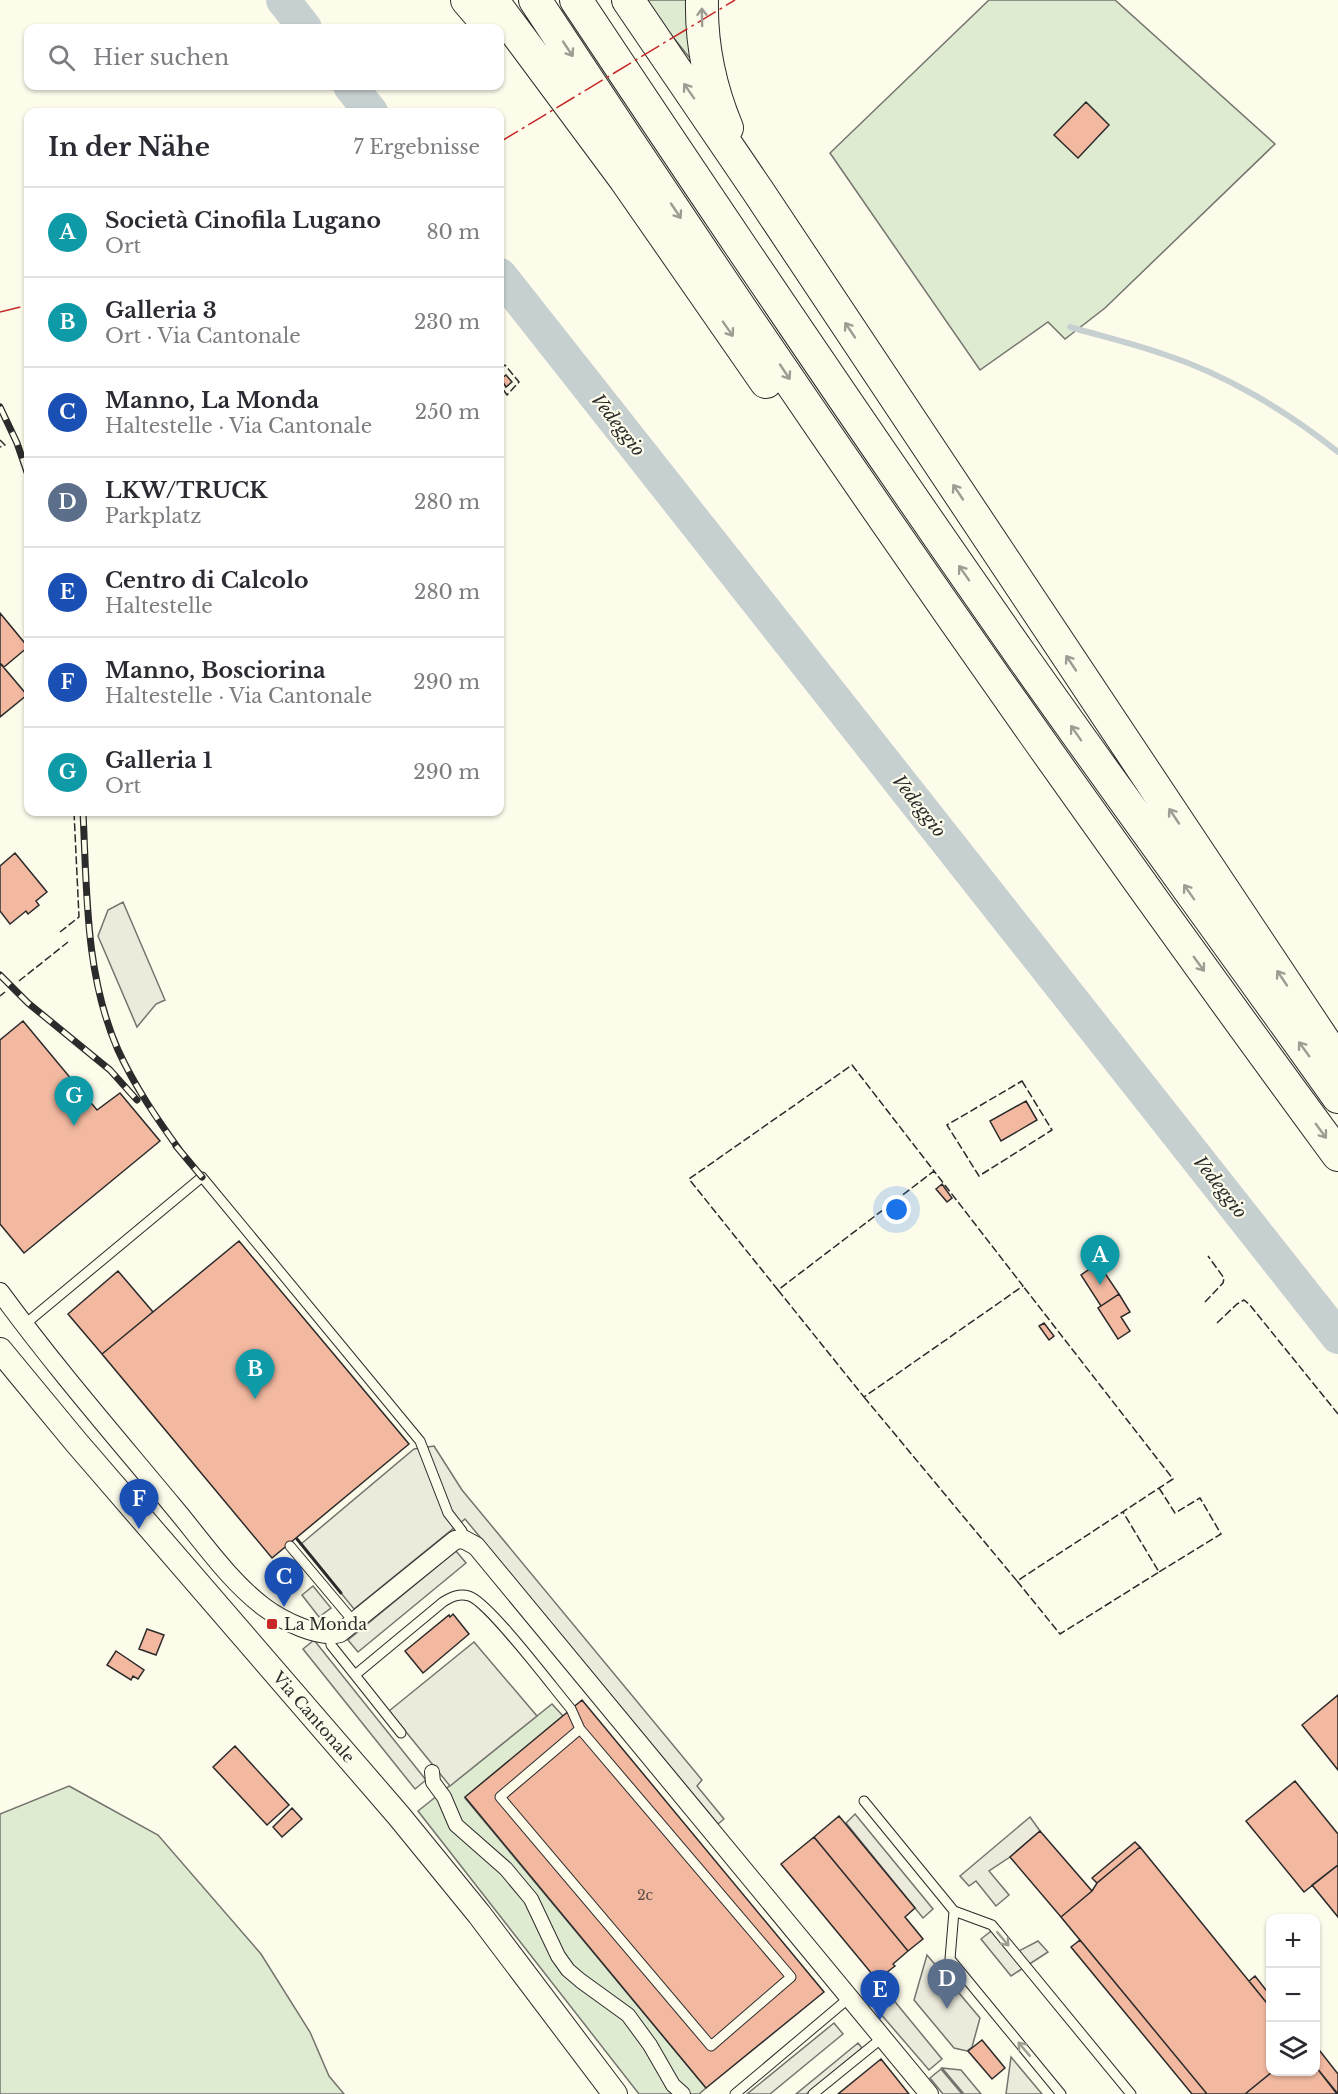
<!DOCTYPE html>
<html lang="de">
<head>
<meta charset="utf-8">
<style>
	:root { --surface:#fff; --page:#f2f2f3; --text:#2b2b33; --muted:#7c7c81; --line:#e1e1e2; --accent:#1a73e8 }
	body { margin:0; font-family:"Libre Baskerville",serif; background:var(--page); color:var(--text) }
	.controls { position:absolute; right:18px; bottom:18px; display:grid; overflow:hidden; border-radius:12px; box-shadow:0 2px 4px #0004 }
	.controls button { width:54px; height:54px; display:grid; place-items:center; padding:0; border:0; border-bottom:2px solid var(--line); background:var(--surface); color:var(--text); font:30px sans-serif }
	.you { position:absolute; left:897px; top:1210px; width:21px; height:21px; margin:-15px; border:4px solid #fff; border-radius:50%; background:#1a73e8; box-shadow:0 0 0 9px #1a73e833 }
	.badge { display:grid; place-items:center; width:39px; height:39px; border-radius:50%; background:var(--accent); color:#fff; font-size:20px; font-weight:700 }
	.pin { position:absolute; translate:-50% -50px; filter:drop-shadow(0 2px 3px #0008) }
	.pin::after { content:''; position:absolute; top:32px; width:21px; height:18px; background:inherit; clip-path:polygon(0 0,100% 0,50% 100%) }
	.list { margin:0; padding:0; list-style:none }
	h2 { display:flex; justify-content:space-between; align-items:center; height:78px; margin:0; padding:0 24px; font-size:26px }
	h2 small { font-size:20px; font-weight:400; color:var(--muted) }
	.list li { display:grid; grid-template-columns:39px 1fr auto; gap:18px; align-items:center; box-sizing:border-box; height:90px; padding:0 24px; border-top:2px solid var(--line) }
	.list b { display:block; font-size:22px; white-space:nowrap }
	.list p { margin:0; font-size:20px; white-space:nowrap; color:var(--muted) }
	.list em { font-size:20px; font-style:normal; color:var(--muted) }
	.icon { flex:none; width:33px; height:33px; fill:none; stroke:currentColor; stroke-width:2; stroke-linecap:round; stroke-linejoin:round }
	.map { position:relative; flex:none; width:1338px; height:2094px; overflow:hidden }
	.search { position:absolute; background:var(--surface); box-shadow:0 2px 4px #0004; left:24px; top:24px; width:480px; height:66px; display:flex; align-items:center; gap:15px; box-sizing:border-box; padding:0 21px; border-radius:12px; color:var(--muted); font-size:22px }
	.panel { position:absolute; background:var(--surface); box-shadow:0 2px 4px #0004; left:24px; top:108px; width:480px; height:708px; border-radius:12px }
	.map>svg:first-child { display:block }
</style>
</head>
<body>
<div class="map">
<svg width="1338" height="2094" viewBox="0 0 1338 2094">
	<rect width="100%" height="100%" fill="#fdfbea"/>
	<path fill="#deebd1" stroke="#74746e" stroke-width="1.5" d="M643,0H691L692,55L689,57Z
		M989,0H1115L1275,144L1105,308L1065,339L1048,322L980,370L830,153Z
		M552,1704L563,1716L465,1798L706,2088L699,2094H639L418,1811Z
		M69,1786L158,1835L261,1954L310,2032L329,2076L344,2094H0V1814Z"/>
	<path fill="#eceadb" stroke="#74746e" stroke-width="1.5" d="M123,902L165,1000L156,1004L137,1027L98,936L108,910Z
		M434,1446L462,1490L702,1780L697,1786L724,1819L718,1824L465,1519L354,1609L301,1544L414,1449Z
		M456,1551L466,1563L358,1652L348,1640Z
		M313,1586L331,1608L319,1617L302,1595Z
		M314,1640L426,1780L415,1789L303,1649Z
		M474,1642L537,1716L450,1786L389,1711Z
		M855,1814L933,1909L923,1918L846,1823Z
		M1030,1817L1040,1831L1010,1857L989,1871L1009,1895L996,1906L976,1881L969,1886L960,1876Z
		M995,1928L1015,1953L1038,1941L1048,1952L1011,1976L981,1939Z
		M927,1955L980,2018L972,2047L967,2051L954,2048L914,2000Z
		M887,1992L942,2059L929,2070L873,2005Z
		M834,2023L843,2034L770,2094H747Z
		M858,2043L862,2048L806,2094H796Z
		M1011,2057L1042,2094H1006Z
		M942,2068L961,2070L981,2094H964Z
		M941,2069L962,2094H943L930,2078Z"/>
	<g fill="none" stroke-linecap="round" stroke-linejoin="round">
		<path stroke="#c7d0d0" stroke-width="6" d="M1070,327C1101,336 1132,343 1163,354C1225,374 1287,411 1338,452"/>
		<path stroke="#c7d0d0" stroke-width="34" d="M283,0L305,28
			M350,86L371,112
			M500,275L1338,1337"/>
	</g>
	<path fill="#f2b8a0" stroke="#2b2b2b" stroke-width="1.5" d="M1086,102L1109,125L1078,158L1054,135Z
		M506,375L512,382L506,387L501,379Z
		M0,613L28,647L4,667L0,663Z
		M0,663L27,695L0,717Z
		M15,853L47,892L36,901L39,905L28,914L26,911L10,924L0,911V866Z
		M23,1021L97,1110L120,1093L160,1141L24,1253L0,1224V1040Z
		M1026,1101L1037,1120L1001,1141L990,1121Z
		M942,1184L952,1198L947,1202L936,1189Z
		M239,1241L409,1444L272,1558L102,1354Z
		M1098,1263L1119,1294L1101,1306L1081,1275Z
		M118,1271L153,1312L102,1354L68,1314Z
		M1119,1294L1130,1312L1121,1317L1130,1331L1118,1339L1098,1308Z
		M1044,1323L1054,1336L1049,1340L1039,1326Z
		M453,1614L469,1634L423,1673L405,1651L449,1615L450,1617Z
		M147,1629L164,1635L156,1655L139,1649Z
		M116,1651L144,1670L138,1679L133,1676L131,1680L107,1665Z
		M1338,1695V1770L1302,1725Z
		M582,1700L824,1992L706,2088L465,1797Z
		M235,1746L289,1805L267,1825L213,1767Z
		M1295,1781L1338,1834V1865L1304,1892L1246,1821Z
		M292,1808L302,1819L282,1837L273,1827Z
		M839,1816L915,1908L905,1917L923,1939L908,1951L814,1837Z
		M1040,1831L1092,1891L1061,1917L1010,1857Z
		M814,1837L908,1951L893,1964L895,1966L877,1980L781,1864Z
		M1135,1842L1140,1847L1097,1883L1092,1878Z
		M1140,1847L1270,2007L1272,2072L1245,2094H1207L1061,1917L1092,1891L1097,1883Z
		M1338,1865V1917L1312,1885Z
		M1080,1940L1207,2094H1192L1071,1947Z
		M1255,1976L1270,1995V2007L1249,1981Z
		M982,2040L1005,2068L992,2079L968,2051Z
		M1316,2046L1338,2074V2094L1316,2067Z
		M881,2059L909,2094H838Z
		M1316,2067L1337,2094H1245L1272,2072H1316Z"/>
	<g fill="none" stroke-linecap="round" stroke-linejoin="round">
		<g stroke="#2b2b2b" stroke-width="11">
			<path id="service" d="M24,1325L202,1177L420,1441L448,1513L462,1531L463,1539
				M290,1546L354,1622
				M330,1635L331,1645L401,1733
				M355,1675L443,1602C451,1597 459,1593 469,1596C488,1601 554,1689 571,1709L580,1729
				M580,1729L791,1977L711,2046L500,1797Z
				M864,1801L954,1911L992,1925L1131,2094
				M954,1911L950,1959L1061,2094
				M735,2094L849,1998
				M813,2094L882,2038"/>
		</g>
		<g stroke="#2b2b2b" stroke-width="16">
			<path id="pedestrian" d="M432,1772L433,1782L444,1797L456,1825L506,1869L531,1899L558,1956L568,1970L581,1981L628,2015L650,2045L673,2085L683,2094"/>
		</g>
		<g stroke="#2b2b2b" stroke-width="20">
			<path id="minor" d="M0,1292C54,1366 114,1435 172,1505C200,1538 229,1581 264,1607C281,1620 319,1639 340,1633L455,1540L463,1539L476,1546L929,2094"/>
		</g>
		<g stroke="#2b2b2b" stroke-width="26">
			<path id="secondary" d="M0,1350L76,1442L399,1816L479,1914L615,2094"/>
		</g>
		<g stroke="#2b2b2b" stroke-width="34">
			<path id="motorway" d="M467,0L491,28
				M492,0L625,179L766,382
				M535,0C792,392 1060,777 1338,1155
				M576,0C722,220 870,439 1021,655C1125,803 1233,949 1338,1097
				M628,0L758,191L1336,1059
				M702,0C701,44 710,87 727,128"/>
		</g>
		<use href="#service" stroke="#fdfbea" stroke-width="9"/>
		<use href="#pedestrian" stroke="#fdfbea" stroke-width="14"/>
		<use href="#minor" stroke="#fdfbea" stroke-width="18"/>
		<use href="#secondary" stroke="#fdfbea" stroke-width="24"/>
		<use href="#motorway" stroke="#fdfbea" stroke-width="32"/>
		<g stroke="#2b2b2b" stroke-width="7">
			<path id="rail" d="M0,407L17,443L28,475
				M83,812C87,892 85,975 118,1050C135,1087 157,1119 181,1152
				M0,975L28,1003L110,1070L137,1100
				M176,1146L202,1177"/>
		</g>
		<use href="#rail" stroke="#fdfbea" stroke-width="4.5" stroke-dasharray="14" stroke-linecap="butt"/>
		<path stroke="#2b2b2b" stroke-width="1.5" stroke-dasharray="8 3" stroke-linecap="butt" d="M500,369L505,365L519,382L507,395L500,385
			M0,440L5,445L0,447
			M60,932L79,917L74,812
			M19,981L68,942
			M0,996L5,992
			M852,1065L934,1171L778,1290L689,1179Z
			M1022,1081L1052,1130L979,1176L947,1125Z
			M778,1290L864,1397L1023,1286L934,1171
			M1205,1302L1223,1283L1224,1278L1208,1256
			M1217,1323L1237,1304L1244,1300L1249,1304L1338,1414
			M864,1397L1017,1581L1173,1479L1023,1286
			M1159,1488L1175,1513L1200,1498L1221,1534L1159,1572
			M1017,1581L1060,1634L1159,1572L1123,1512"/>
		<path stroke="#2b2b2b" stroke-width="3" d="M297,1539L341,1593"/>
		<path stroke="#c62828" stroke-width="1.5" stroke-dasharray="21 4.5 3 4.5" stroke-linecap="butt" d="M500,142L735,0
			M0,312L28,305"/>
	</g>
	<defs><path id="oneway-shaft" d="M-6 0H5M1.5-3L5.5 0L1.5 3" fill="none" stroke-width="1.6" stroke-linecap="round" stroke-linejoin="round" transform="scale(1.5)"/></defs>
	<g stroke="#9e9d94">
		<use href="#oneway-shaft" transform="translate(702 17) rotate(-91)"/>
		<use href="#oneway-shaft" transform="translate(568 49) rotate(56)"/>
		<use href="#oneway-shaft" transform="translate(689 91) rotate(-125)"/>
		<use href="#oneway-shaft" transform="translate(676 211) rotate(56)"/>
		<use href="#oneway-shaft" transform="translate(728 329) rotate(55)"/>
		<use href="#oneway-shaft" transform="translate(850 330) rotate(-124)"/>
		<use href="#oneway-shaft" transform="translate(785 372) rotate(56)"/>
		<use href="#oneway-shaft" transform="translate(958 492) rotate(-124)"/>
		<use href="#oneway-shaft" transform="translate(964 573) rotate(-125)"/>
		<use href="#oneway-shaft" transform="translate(1071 663) rotate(-124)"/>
		<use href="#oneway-shaft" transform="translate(1076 733) rotate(-125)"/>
		<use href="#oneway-shaft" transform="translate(1174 816) rotate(-124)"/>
		<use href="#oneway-shaft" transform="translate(1189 892) rotate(-125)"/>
		<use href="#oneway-shaft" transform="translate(1199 964) rotate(54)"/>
		<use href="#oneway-shaft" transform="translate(1282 978) rotate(-124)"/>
		<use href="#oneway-shaft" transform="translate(1304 1049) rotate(-126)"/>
		<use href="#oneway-shaft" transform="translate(1321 1131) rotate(54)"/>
		<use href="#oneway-shaft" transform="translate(1003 1939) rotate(50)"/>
		<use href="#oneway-shaft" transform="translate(1024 2049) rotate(-130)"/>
	</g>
	<rect fill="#c62828" stroke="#fdfbea" stroke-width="2" x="266" y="1618" width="12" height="12" rx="3"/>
	<g text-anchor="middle" stroke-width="4.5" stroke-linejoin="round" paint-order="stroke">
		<g font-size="14" fill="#5d4e48">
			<text x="645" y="1900">2c</text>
		</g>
		<g font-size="16" fill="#2b2b2b" stroke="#fdfbea" text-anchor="start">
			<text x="284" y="1630">La Monda</text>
		</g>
		<g font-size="16" fill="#2b2b2b" stroke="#fdfbea">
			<text transform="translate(314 1717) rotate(49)" y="6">Via Cantonale</text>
		</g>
		<g font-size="18" font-style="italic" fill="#2b2b2b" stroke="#fdfbea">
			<text transform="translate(618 425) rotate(52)" y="6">Vedeggio</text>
			<text transform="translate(919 806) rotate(52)" y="6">Vedeggio</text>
			<text transform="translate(1220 1187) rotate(52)" y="6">Vedeggio</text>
		</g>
	</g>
</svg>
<div class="controls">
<button>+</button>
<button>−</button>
<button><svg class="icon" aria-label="layers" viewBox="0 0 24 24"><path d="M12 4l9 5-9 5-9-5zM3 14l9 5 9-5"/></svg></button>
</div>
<div class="you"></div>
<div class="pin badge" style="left:1100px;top:1285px;background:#0f9aa8">A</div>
<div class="pin badge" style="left:255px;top:1399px;background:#0f9aa8">B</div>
<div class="pin badge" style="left:284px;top:1607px;background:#1a4fb4">C</div>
<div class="pin badge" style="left:947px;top:2009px;background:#5c6f8a">D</div>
<div class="pin badge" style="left:880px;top:2020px;background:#1a4fb4">E</div>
<div class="pin badge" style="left:139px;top:1529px;background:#1a4fb4">F</div>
<div class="pin badge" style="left:74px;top:1126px;background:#0f9aa8">G</div>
<div class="search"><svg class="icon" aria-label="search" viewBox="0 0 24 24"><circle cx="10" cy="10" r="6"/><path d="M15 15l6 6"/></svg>Hier suchen</div>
<section class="panel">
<h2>In der Nähe<small>7 Ergebnisse</small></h2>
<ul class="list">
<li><span class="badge" style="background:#0f9aa8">A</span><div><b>Società Cinofila Lugano</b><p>Ort</p></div><em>80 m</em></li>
<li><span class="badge" style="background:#0f9aa8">B</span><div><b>Galleria 3</b><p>Ort · Via Cantonale</p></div><em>230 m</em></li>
<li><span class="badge" style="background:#1a4fb4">C</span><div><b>Manno, La Monda</b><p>Haltestelle · Via Cantonale</p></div><em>250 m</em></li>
<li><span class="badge" style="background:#5c6f8a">D</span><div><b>LKW/TRUCK</b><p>Parkplatz</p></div><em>280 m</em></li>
<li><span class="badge" style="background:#1a4fb4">E</span><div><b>Centro di Calcolo</b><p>Haltestelle</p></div><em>280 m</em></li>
<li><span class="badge" style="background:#1a4fb4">F</span><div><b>Manno, Bosciorina</b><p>Haltestelle · Via Cantonale</p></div><em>290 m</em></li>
<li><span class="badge" style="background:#0f9aa8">G</span><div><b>Galleria 1</b><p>Ort</p></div><em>290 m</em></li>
</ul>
</section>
</div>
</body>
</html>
